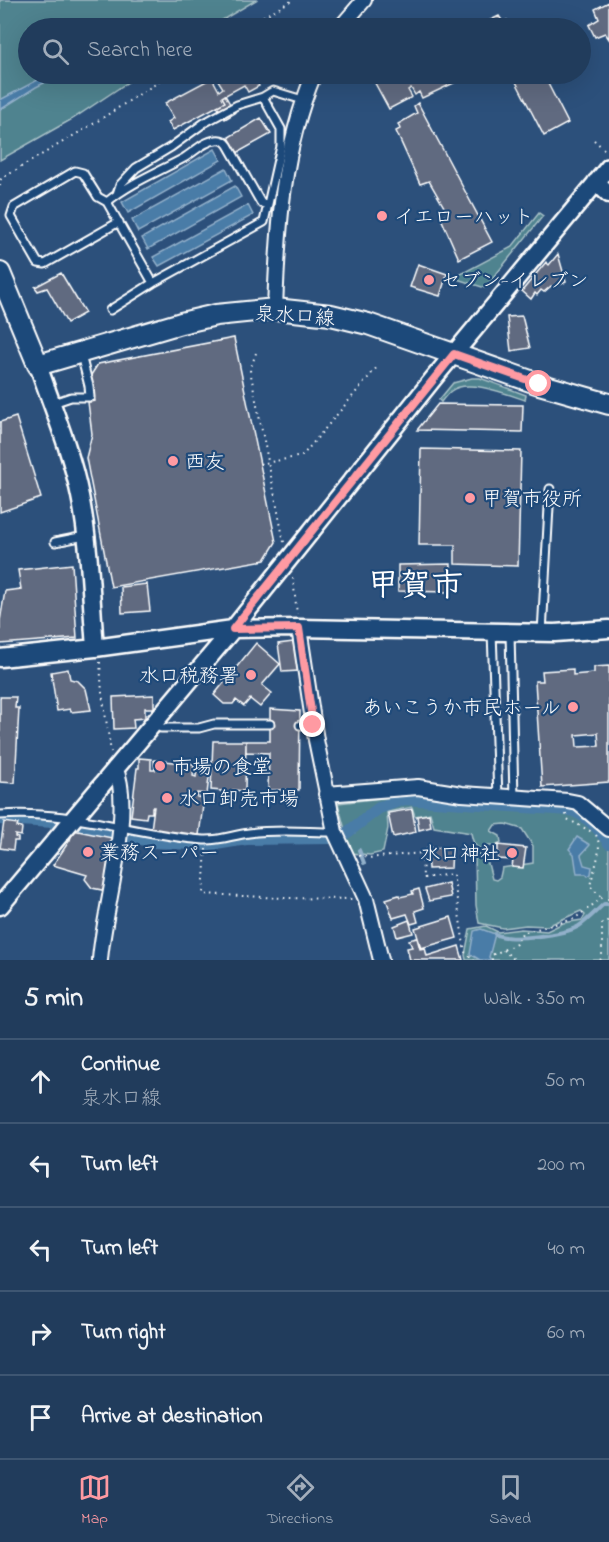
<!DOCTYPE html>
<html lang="en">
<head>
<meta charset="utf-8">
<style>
	:root { --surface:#213c5c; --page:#2d4765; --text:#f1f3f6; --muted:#a2adbb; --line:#3e5672; --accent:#ff9aa2 }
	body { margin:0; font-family:"Indie Flower","Klee One",sans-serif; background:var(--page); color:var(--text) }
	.stop { position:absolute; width:18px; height:18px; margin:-14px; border:4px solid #ff9aa2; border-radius:50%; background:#fff }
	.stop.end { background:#ff9aa2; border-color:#fff; box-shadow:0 2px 6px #0008 }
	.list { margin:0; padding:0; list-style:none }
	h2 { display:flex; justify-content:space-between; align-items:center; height:78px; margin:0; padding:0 24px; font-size:26px }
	h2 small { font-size:20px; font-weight:400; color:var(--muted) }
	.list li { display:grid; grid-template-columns:39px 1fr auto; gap:18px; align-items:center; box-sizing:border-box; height:84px; padding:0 24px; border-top:2px solid var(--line) }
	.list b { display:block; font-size:22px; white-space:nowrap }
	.list p { margin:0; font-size:20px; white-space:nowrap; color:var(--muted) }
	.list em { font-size:20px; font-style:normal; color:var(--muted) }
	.icon { flex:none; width:33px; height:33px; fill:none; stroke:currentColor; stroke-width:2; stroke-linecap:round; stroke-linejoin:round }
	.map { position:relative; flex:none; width:609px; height:960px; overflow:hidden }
	.search { position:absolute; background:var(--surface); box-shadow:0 6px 24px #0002; left:18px; right:18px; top:18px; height:66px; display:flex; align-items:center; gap:15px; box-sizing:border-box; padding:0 21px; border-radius:33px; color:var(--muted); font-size:22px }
	.sheet { height:498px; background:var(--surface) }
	nav { display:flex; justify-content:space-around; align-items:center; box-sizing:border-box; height:84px; border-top:2px solid var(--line); background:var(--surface); font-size:16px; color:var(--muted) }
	nav a { display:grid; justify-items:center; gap:3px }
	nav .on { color:var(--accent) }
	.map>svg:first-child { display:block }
</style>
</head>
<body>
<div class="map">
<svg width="609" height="960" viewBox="0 0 609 960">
	<rect width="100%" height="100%" fill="#2c507b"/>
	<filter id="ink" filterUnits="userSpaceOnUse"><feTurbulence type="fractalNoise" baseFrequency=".0167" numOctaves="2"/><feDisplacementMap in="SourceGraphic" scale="12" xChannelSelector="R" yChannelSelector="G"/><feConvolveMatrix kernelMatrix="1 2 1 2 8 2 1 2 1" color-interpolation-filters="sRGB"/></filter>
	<g filter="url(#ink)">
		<path fill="#50838f" stroke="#a8c1c7" stroke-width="1.5" d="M0,0H256L209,28H28V74H140L74,118L0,160Z
			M539,213L543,216L485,288L457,279L459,275L512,247Z
			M472,378H480L526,395L525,400C507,394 467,378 451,391C447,394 444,398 441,402L439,400L453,383Z
			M399,796L547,803L579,809L609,839V960H466L465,955L470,929L486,926L498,932L521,929L547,931L563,923L582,920L585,915L581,911L547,926L526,925L503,928L479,923L476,905L475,854L486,856L492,879L496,880L500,877L502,868L533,863V846L522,829L505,824L495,825L491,831L500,836L501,843L494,847L487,845L484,850C474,847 473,843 471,833L434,827L430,813L415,816L412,807L387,812L388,828L383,852L370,855L351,853L338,803Z"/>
		<path fill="#4a7ba7" stroke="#92b0ca" stroke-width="1.5" d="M49,74H62L36,87L0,110V100Z
			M215,149L221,160L128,213L122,202Z
			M226,168L232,180L138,232L132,220Z
			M235,186L241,197L148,249L142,238Z
			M248,205L253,215L159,266L153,257Z
			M577,837L590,845L581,855L584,865L592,867L591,874L588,876L586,874H577L574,854L569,849Z
			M481,929L495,934L489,957L491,960H480L470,954L474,931Z"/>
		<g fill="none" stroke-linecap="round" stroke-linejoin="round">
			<path stroke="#92b0ca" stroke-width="4" d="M353,829L354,832
				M359,850L364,863
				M495,934C509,942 564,935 579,926C588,920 596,911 604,904H609"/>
			<path stroke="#4a7ba7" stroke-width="12" d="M0,819L54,822
				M81,826L154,842L210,845L246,839L331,838L344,835L379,808L404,799L571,810C586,815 600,830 609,843"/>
		</g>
		<path fill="#606a80" stroke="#fff" stroke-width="1.5" fill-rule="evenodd" d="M609,2V39L605,33L595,37L589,25L599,19L595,9Z
			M499,16L503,22L507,20L512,28H474Z
			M221,74H263L254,78L259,86L248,92L244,85L222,97L225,102L173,130L168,122L174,118L165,103L212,78L219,91L223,88L216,77Z
			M370,74H473L422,98L419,92L415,95L411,88L408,90L412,97L389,109Z
			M512,74H543L568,123L544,136Z
			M225,95L235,113L225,119L217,106L225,102L222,97Z
			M418,103L492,242L459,259L441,218L448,214L429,181L420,184L396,131L400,129L398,124L417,113L414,106Z
			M261,118L271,134L237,153L229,137Z
			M558,254L566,282L554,287L551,286L544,292L541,290L537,295L535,293L531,299L522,291L546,262L549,265Z
			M418,264L447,274L440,296L410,287Z
			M61,273L85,313L67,323L47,288L38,291L35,287Z
			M522,316L530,348L511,351L507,317Z
			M234,338L276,542L265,560L111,587L86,458L92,434L88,402L95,401L91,375L98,364Z
			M438,404L523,405L522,432L417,430Z
			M16,417L41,498L0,512V422Z
			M421,449L521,451L518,566L455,564V545H419Z
			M72,564L77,638L0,644V621L5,591L21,589L18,570Z
			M451,564L450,592L398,591V565Z
			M147,584L150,611L122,613L121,587Z
			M293,642L299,671L282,672L278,644Z
			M256,643L280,664L262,685L272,693L260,707L250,699L244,706L236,700L233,704H224L214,695Z
			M609,666V782L542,787L535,681H543L542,671L573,669V675L594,673V667ZM598,733L599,746L577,747L576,735Z
			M68,669L70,679L78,681L86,689L91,710L71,712L70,709L57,711L51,672Z
			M154,695V708H145V718L133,719L134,728L114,729L113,697Z
			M0,697H16L15,708H19L15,783L0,782Z
			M270,709L300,711L299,790H268L269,753L246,752V741H270Z
			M213,741H246L245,791L233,790V796L222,795V791L211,790Z
			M139,758L151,759V770H155L154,760L194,764L193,776L196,777L197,767L210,769L207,794L197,793V797L204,798L199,835L151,830L154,807H152V813H147L146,818L131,816L137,768H139Z
			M412,809L416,832L393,837L388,813Z
			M429,814L431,827L419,830L417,816Z
			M4,822L18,824L17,827L22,828L21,836L15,835V837L18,838V841H14L13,850L0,848Z
			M73,830L117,839L107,891L92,888L85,879L87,875L53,865L70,840Z
			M498,845L526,848L523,868L512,867L513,860L498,859Z
			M452,847L451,868L428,869L427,848Z
			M448,883L451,897L429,901L425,889Z
			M419,889L424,908L415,911L418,922L411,924L407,914L393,918L386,899L399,895L400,897L413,894L412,891Z
			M451,917L457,938L421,948L415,928Z
			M409,920L413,933L397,937L394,926Z
			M417,938L420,949L425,948L427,956L459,946L463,960H410L407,948L412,947L409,940Z"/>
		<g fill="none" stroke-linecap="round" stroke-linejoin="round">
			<g stroke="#fff" stroke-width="11">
				<path id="service" d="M117,194L120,185L136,168L171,147L204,123L237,105L263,97L273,91L303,100
					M107,202C130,183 158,172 184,158C194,152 204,141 216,140C222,139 225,141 228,145L261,203L267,205
					M119,222L45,264L38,263L11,216L14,207L75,171L83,173L98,197L107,202L153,283
					M110,310L153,283L264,222L281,146V129L263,97
					M53,403L71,397H90L89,386L81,355
					M55,542L85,536
					M492,632L498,797
					M510,633L514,798
					M542,633L550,489
					M300,725H313
					M161,728H199L214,724H270
					M0,815C69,809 135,835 204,840C219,841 233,835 249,833C277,829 307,832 335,832"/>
			</g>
			<g stroke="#fff" stroke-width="18">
				<path id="minor" d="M340,28L364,0
					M275,309C278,227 282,151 314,74
					M299,628L316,740L335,832L366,899L381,960
					M326,794L418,787L462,794L568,801L578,803L609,829
					M100,960C103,913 135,808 115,768"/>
			</g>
			<g stroke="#fff" stroke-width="21">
				<path id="tertiary" d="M596,182L609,194
					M38,365C53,409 71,451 80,496C90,545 91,598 95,648
					M0,658L95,648L233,629L299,628L555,633L609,629
					M0,906L233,629L433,379L609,167"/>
			</g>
			<g stroke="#fff" stroke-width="24">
				<path id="secondary" d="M0,273L38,365L181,323L216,315L275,309L331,315L368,324L539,384L609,404"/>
			</g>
			<path stroke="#fff" stroke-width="2" stroke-dasharray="1.5 4.5" stroke-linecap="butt" d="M242,28L293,0
				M594,140L607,152
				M0,186L1,179L93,124L171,74
				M256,353L250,370L284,542
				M260,464L302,456L378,366
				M293,578L297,614
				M100,662L102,693L111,752
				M566,814L567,819L592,832
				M596,835C604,849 593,871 590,886L602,898
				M206,849L203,894L283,898L353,899
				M359,856L363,855L368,858L422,853L423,878L453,874L465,952L474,960
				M503,950L515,960
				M492,960V955L516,944L522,933L574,919L602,898L609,899
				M600,960L602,958V924L609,920"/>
			<use href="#service" stroke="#1f4a7a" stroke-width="7"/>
			<use href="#minor" stroke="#1f4a7a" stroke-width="14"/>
			<use href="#tertiary" stroke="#1f4a7a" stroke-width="16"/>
			<use href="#secondary" stroke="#1f4a7a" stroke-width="20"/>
		</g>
	</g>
	<g fill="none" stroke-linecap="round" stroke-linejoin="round" filter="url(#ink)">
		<path stroke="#ff9aa2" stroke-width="8" d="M313,725L299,628L233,629L454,354L539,384"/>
	</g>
	<g fill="#ff9aa2" stroke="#1f4a7a" stroke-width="2">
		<circle cx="382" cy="216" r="6"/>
		<circle cx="429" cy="280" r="6"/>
		<circle cx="173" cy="461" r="6"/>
		<circle cx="470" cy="498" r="6"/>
		<circle cx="251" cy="675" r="6"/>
		<circle cx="573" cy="707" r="6"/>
		<circle cx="160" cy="766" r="6"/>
		<circle cx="167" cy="798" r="6"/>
		<circle cx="88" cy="852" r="6"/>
		<circle cx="512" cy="853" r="6"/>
	</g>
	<g text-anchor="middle" stroke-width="4.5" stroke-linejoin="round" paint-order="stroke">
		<g font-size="20" fill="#fff" stroke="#1f4a7a" text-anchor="start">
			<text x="394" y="223">イエローハット</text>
			<text x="441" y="287">セブン-イレブン</text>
			<text x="185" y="468">西友</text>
			<text x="482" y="505">甲賀市役所</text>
			<text x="239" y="682" text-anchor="end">水口税務署</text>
			<text x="561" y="714" text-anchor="end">あいこうか市民ホール</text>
			<text x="172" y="773">市場の食堂</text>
			<text x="179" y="805">水口卸売市場</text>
			<text x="100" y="859">業務スーパー</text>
			<text x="500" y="860" text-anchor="end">水口神社</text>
		</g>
		<g font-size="20" fill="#fff" stroke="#1f4a7a">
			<text transform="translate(295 315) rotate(4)" y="7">泉水口線</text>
		</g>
		<g font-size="32" font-weight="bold" fill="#fff" stroke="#1f4a7a">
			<text x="415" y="595">甲賀市</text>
		</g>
	</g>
</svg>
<div class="stop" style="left:539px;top:384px"></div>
<div class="stop end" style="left:313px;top:725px"></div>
<div class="search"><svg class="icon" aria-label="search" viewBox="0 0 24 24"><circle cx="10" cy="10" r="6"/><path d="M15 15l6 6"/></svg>Search here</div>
</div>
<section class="sheet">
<h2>5 min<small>Walk · 350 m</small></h2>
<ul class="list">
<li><svg class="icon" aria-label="ahead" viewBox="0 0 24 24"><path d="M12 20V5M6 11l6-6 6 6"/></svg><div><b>Continue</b><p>泉水口線</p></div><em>50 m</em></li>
<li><svg class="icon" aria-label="left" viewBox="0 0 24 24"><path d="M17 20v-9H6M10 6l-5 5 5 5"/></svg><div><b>Turn left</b></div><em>200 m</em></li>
<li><svg class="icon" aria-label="left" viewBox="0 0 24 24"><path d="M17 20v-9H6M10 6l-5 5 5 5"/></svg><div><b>Turn left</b></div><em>40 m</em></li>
<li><svg class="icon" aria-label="right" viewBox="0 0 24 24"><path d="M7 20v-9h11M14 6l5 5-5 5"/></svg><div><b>Turn right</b></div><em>60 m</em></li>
<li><svg class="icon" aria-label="arrive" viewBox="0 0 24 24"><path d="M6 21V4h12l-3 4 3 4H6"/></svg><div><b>Arrive at destination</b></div></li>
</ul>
</section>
<nav>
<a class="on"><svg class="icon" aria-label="map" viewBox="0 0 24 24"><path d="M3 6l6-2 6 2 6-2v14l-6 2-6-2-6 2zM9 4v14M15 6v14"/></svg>Map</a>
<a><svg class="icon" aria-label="directions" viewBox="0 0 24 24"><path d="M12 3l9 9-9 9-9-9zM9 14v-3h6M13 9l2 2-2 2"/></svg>Directions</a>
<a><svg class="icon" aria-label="saved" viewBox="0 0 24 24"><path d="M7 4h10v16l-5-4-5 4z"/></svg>Saved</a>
</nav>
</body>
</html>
